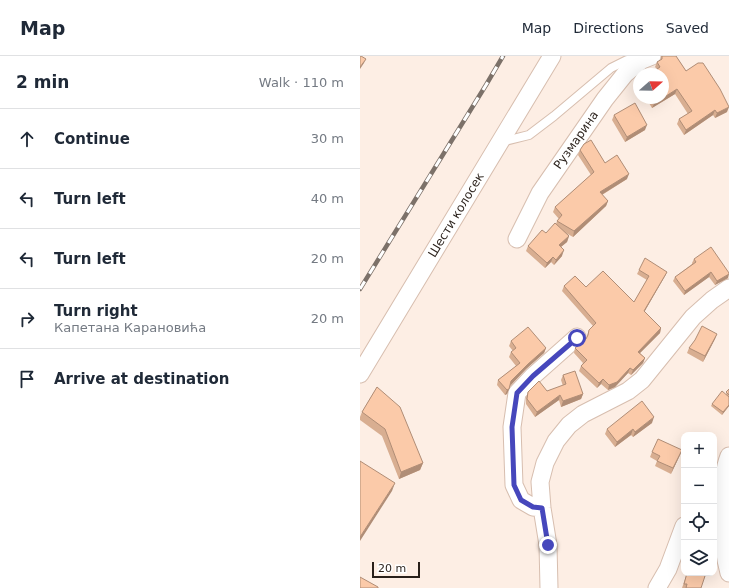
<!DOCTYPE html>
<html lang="en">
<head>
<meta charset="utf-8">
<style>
	:root { --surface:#fff; --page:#f6f6f7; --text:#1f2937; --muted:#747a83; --line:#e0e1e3 }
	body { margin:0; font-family:"DejaVu Sans",sans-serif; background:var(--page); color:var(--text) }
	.controls { position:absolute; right:12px; bottom:12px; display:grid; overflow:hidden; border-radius:8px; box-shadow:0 4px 16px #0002 }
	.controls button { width:36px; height:36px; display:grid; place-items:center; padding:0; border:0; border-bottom:1px solid var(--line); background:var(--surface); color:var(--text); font:20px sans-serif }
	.compass { position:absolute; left:273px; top:12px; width:36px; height:36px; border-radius:50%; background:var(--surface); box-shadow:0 4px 16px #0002; rotate:70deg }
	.scale { position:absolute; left:12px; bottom:10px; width:48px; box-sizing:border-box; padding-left:4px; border:2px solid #281f19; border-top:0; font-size:11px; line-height:14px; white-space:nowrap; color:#281f19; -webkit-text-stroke:3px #fff; paint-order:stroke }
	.stop { position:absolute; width:12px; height:12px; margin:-9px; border:3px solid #4647bc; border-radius:50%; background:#fff }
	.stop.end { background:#4647bc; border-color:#fff; box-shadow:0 1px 4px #0008 }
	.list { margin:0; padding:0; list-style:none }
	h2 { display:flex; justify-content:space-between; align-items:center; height:52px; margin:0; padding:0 16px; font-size:17px }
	h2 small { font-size:13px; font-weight:400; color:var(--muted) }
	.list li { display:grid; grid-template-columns:26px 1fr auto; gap:12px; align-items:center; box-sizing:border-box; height:60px; padding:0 16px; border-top:1px solid var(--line) }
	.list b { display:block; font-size:15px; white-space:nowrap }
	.list p { margin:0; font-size:13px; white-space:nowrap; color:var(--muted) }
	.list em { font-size:13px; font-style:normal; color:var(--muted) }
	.icon { flex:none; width:22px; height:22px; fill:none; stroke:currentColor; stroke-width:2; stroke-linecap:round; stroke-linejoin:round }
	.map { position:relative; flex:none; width:369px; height:532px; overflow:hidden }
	header { display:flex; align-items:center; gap:24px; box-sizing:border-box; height:56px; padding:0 20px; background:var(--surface); border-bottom:1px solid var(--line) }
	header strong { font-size:19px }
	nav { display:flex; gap:22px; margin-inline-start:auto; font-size:14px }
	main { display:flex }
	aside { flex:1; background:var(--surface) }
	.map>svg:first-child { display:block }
</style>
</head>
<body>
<header>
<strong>Map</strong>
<nav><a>Map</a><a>Directions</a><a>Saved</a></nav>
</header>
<main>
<aside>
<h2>2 min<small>Walk · 110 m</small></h2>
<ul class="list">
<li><svg class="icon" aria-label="ahead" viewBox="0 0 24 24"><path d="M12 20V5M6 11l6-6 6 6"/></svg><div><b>Continue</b></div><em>30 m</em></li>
<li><svg class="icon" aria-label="left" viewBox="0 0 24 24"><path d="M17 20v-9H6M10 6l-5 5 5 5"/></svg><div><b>Turn left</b></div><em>40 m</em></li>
<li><svg class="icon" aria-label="left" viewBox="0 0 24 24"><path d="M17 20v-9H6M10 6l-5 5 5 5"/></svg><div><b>Turn left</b></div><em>20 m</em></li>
<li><svg class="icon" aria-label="right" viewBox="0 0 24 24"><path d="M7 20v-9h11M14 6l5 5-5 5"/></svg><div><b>Turn right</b><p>Капетана Карановића</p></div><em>20 m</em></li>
<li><svg class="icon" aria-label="arrive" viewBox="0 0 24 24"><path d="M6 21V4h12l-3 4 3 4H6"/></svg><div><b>Arrive at destination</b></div></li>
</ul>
</aside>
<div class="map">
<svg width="369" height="532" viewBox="0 0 369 532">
	<rect width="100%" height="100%" fill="#fdeee4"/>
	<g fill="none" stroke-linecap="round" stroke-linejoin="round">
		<g stroke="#d7beaf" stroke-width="10">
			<path id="lane" d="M141,86L169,79L194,60L251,12L267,4H279"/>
		</g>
		<g stroke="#d7beaf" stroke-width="19">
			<path id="street" d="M157,183L180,137L245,43L265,18L282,4L292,0
				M0,318L192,0
				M369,400C358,428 361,488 369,517
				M182,452L173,451L161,444L154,429L152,371L157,337L173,320L217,281
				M189,532L188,489L182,452L180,426L185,407L196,385L209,369L223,358L268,335L282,324L333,261L352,244L369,232
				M297,532L308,513L324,470"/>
		</g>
		<use href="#lane" stroke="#fff" stroke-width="8"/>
		<use href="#street" stroke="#fff" stroke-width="17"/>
		<g stroke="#7c7169" stroke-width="4.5">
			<path id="rail" d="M0,233L126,29L143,0"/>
		</g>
		<use href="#rail" stroke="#fff" stroke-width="3" stroke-dasharray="9" stroke-linecap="butt"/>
	</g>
	<path fill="#d8ae91" d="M301,0H316L326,15L367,56L355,62L353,59L324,79L317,68L319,63L328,58L315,38L292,52L286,42H303L297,13L295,11L297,6L301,4Z
		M254,59L285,74L265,86L252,64Z
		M220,94L245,107L267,123L242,139L248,145L246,150L213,181L204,176L209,180L207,186L201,191L202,200L194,209L191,206L185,212L166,195L168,190L186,177L196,168L197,165L199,163L193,156L195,151L231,119L218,99Z
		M334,203L368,222L355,229L349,221L324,239L313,225L315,221L332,208V207Z
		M279,214L307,216L305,220L284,256L301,272L300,277L280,297L285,302L283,307L271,319L268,317L255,331L248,334L241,328L237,332L219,315L221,310L223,307L214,297L215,292L226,283L229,274L233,270L202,235L204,230L226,231L274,246L287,224L277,218Z
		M357,278L355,283L343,306L327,297L329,292Z
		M151,285L186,292L184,297L166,313L150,330L147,338L145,339L137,329L138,324L156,310L149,301L151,296L153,295L149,290Z
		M203,319L223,338L221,343L201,351L199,344L175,361L166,348V342L168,336L187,335L203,330L201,324Z
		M17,331L63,407L60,414L39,423L22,380L0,364V361L2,356Z
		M369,333V350L362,359L351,350L352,348L366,338Z
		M292,367L273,381L271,379L255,391L245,378L247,373Z
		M322,394L311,418L295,410L297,405L290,401L292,396Z
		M327,517L341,532H322Z"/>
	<path fill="#b08d76" d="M6,3L4,7L0,13V11Z
		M317,33L315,38L292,52L294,48Z
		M369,51L367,56L355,62L357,57Z
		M355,54L353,59L324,79L326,74Z
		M287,69L285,74L265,86L267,81Z
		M269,118L267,123L238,141L240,136Z
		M248,145L246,150L213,181L214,175Z
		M209,180L207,186L197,194L199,189Z
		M204,194L202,200L194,209L196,204Z
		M193,201L191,206L185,212L187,207Z
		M307,216L305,220L282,260L284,255Z
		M351,216L349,221L324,239L325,235Z
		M369,218L368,222L355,229L357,225Z
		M301,272L300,277L276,301L278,296Z
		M357,278L355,283L343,306L345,300Z
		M186,292L184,297L166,313L150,330L151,325L168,308Z
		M285,302L283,307L271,319L273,314Z
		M270,312L268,317L255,331L248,334L249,329Z
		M243,323L241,328L237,332L239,327Z
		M149,333L147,338L145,339L147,334Z
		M223,338L221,343L201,351L203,345Z
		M200,339L199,344L175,361L177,356Z
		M369,349V350L362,359L363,356Z
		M294,361L292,367L273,381L275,376Z
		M273,373L271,379L255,391L257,386Z
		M322,394L320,399L311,418L313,412Z
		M63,407L60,414L39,423L41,416Z
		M35,427L32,435L0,485V481Z"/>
	<path fill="#fbcaa9" stroke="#b08d76" d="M0,0H1L6,3L0,11Z
		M302,0H316L326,15L338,7H343L360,33L369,51L357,57L355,54L326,74L319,63L332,55L317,33L303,42V18H290L300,11L297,6L302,3Z
		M290,42H302L294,48Z
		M275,47L287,69L267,81L254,59Z
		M231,84L245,107L257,99L269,118L240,136L248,145L214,175L197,165L202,159L195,151L234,116L220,94L224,88Z
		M195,167L209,180L199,189L204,194L196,204L193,201L187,207L168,190L182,174L186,177Z
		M351,191L369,217V218L357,225L351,216L325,235L315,221L336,206L334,203Z
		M285,202L307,216L284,255L301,272L278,296L285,302L273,314L270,312L257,326L249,329L243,323L239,327L221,310L227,304L215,292L226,283L228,279L229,274L236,267L204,230L215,220L226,231L243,215L274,246L289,220L279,214Z
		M342,270L357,278L345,300L329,292L335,284Z
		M168,271L186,292L168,308L151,325L149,333L147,334L138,324L160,307L151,296L156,292L151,285Z
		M215,315L223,338L203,345L200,339L177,356L167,343L168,336L179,325L187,335L206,328L203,319Z
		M17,331L40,351L63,407L41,416L25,373L2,356Z
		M369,333V339L366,336Z
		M362,335L369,341V349L363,356L352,348Z
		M282,345L294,361L275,376L273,373L257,386L247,373Z
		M298,383L322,394L313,412L297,405L300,400L292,396Z
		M0,405L35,427L0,481Z
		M327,517H336L345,520L341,532H326L327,528H324Z
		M0,521L18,531V532H0Z"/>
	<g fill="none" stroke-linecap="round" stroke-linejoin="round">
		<path stroke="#4647bc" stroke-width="5" d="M188,489L182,452L173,451L161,444L154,429L152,371L157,337L173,320L217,282"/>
	</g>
	<g text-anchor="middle" stroke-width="3" stroke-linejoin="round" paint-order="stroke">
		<g font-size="12" fill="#281f19" stroke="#fff">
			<text transform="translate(216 84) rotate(-55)" y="4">Рузмарина</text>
			<text transform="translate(96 159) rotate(-59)" y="4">Шести колосек</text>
		</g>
	</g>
</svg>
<div class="controls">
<button>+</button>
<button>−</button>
<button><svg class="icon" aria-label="locate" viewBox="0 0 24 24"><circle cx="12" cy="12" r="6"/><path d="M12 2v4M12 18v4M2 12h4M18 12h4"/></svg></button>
<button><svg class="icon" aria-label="layers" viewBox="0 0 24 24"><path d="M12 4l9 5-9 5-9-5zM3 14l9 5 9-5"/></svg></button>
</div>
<svg class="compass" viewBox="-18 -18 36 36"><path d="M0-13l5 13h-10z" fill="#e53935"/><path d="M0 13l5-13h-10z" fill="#747a83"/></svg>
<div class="scale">20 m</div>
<div class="stop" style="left:217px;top:282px"></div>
<div class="stop end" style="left:188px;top:489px"></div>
</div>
</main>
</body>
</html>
